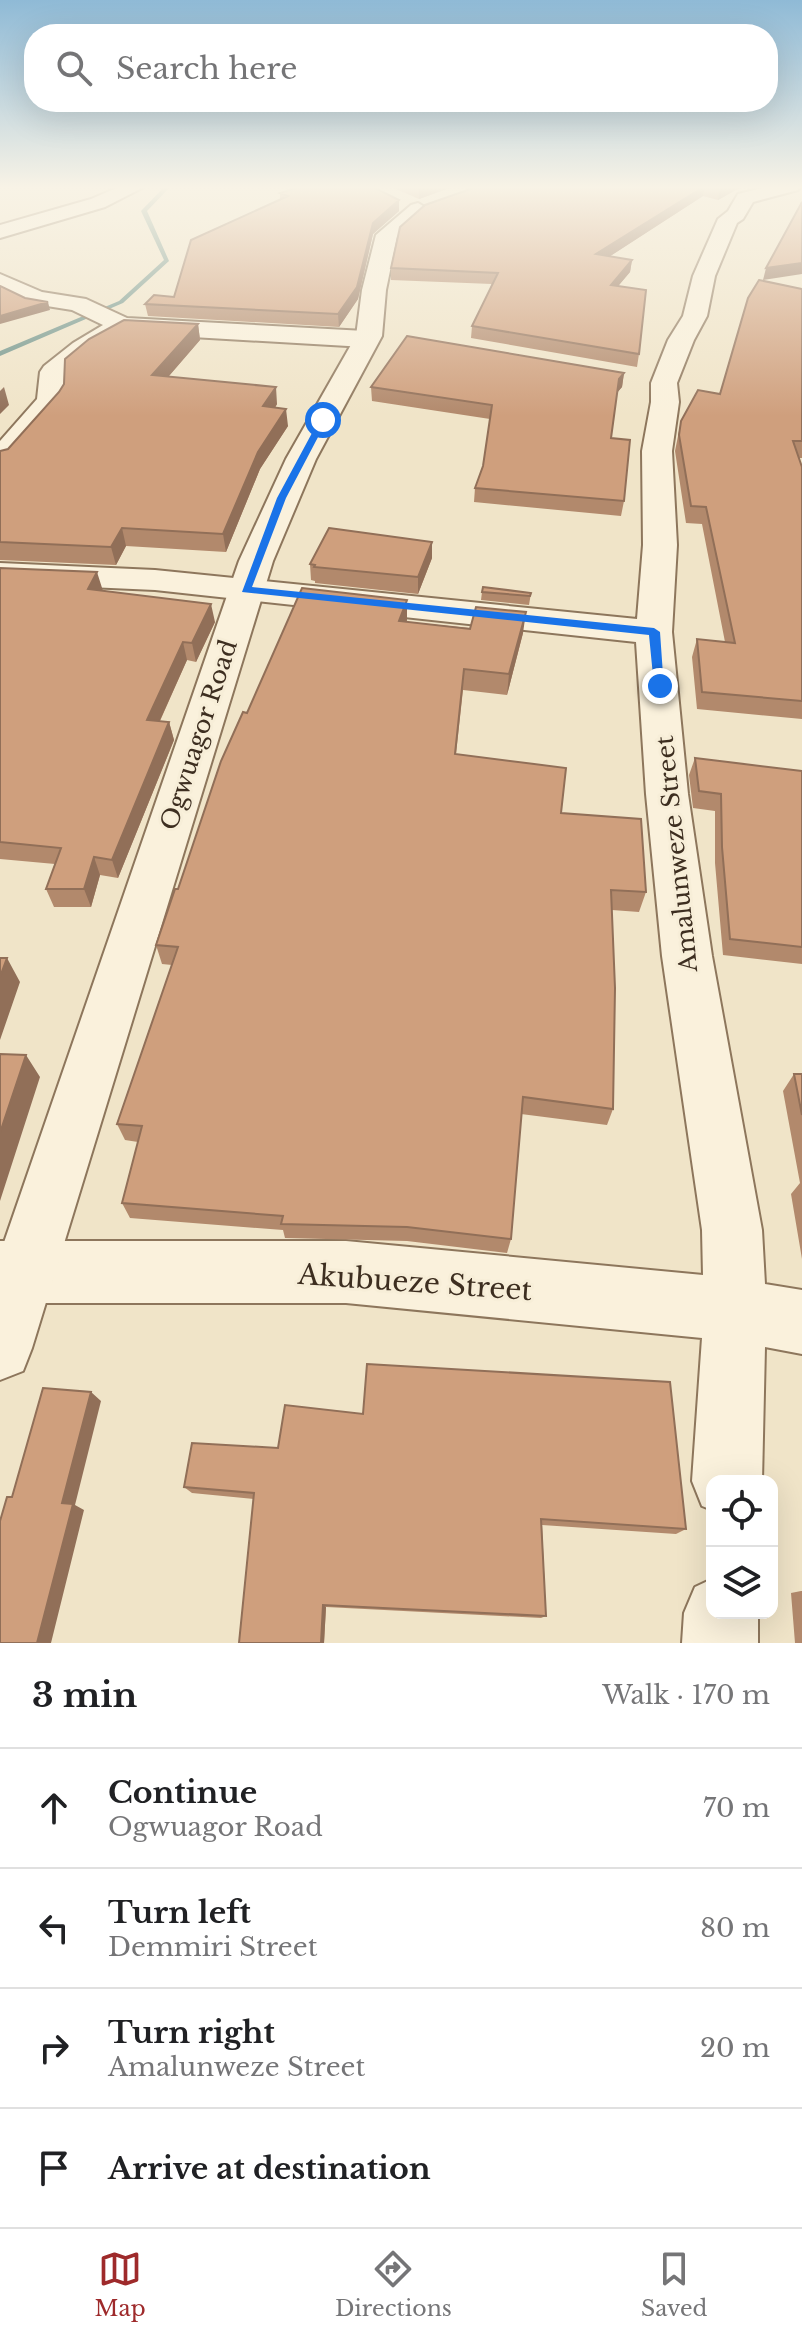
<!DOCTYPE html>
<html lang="en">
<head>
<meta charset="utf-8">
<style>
	:root { --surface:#fff; --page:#f6f6f6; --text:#202124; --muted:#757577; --line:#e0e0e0; --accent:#9e2a2b }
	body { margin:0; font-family:"Libre Baskerville",serif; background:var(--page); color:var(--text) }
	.controls { position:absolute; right:24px; bottom:24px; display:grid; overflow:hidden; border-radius:16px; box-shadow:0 8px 32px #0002 }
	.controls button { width:72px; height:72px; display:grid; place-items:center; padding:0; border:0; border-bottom:2px solid var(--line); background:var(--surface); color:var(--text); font:40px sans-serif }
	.stop { position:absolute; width:24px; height:24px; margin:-18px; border:6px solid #1a73e8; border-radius:50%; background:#fff }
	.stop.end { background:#1a73e8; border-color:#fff; box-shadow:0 2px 8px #0008 }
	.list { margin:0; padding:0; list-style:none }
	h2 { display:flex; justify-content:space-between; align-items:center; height:104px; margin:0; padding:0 32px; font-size:34px }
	h2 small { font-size:26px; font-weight:400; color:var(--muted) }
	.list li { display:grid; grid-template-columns:52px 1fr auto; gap:24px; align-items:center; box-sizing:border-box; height:120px; padding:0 32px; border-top:2px solid var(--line) }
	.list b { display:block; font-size:30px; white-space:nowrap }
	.list p { margin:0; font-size:26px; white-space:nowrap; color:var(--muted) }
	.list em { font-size:26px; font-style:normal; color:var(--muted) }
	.icon { flex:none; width:44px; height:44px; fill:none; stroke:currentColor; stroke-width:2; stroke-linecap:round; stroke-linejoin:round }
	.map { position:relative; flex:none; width:802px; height:1643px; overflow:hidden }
	.search { position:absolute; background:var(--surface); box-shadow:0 8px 32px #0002; left:24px; right:24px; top:24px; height:88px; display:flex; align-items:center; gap:20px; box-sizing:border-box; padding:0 28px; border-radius:32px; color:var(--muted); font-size:30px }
	.sheet { height:584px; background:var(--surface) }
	nav { display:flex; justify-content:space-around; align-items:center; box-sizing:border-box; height:112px; border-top:2px solid var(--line); background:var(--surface); font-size:22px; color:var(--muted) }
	nav a { display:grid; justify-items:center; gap:4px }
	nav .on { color:var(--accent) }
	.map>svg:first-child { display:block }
</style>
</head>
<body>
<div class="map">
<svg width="802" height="1643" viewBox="0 0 802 1643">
	<rect width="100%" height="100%" fill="#f0e4c8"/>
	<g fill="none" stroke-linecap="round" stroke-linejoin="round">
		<path fill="#6f938a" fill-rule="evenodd" d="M165,186H171L147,211L169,261L123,303L0,356V351L119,301L164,260L141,211Z"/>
		<g stroke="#8d765c" stroke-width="4">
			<path id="minor" d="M121,186L142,188L105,207L0,238V225L91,199Z
				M770,186H801L798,190L753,202L743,219L737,223L715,276L707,316L694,340L677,383L679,402L672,451L677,545L672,632L688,794L712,956L762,1230L765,1284L802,1290V1354L765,1347L762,1481H712V1510L702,1506L692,1481L702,1338L346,1303H0V1241H346L703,1275L702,1230L662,956L646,794L636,642L155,590L0,583V563L155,570L637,619L643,545L642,451L651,402V383L668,340L683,316L693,276L718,219L728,211L738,194Z
				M0,274L42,292L86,299L127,318L365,331L374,334L378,339L374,344L365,347L124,333L91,353L66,374L65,401L61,407L11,465L0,468V441L37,399L40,372L44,366L73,343L103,325L72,310L28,303L0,290Z
				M712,1579V1613H758V1643H682L684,1613L695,1587Z"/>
		</g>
		<g stroke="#8d765c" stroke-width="4">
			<path id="tertiary" d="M418,203L428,209L397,237L386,290L382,336L316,459L273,561L32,1348L23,1371L0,1380V1254L239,561L286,459L356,336L362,290L376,235L411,205Z"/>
		</g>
		<use href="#minor" fill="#faf1dc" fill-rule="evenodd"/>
		<use href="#tertiary" fill="#faf1dc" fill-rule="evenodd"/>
	</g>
	<path fill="#b2896c" d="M389,186H455L419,199Z
		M479,186H743L718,200L703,196L610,256L632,260L630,272L618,286L639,354L637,367L471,338L472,326L492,284L391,280V268Z
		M280,193L399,200V211L373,234L358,299L339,327L148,316L145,304L174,297L280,199Z
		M802,289V458H799L802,467V719L697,709L692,657L697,639L725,642L702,524L686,523L675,451L681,421L720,394Z
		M198,324L200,340L169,376L277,404L275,408L288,426L260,469L226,552L126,546L116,565L0,560V451L8,449Z
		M624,373L622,387L617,392L611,438L624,501L621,516L474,502L475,488L483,466L490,419L372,401L371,387Z
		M432,542V558L418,594L315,583V581L311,580L310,564Z
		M0,568L103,590L215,622L196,662L187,660L160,721L169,722L174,740L118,878L100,875L91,907H54L46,889L55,864L0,859Z
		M482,592L531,593L529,605L481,600Z
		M407,620V622L523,633L507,695L463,690L456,754L561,813L646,892L639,912L612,910L613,1109L607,1125L521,1114L511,1239L507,1253L407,1241L285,1238L283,1230L130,1218L122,1203L138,1142L125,1140L117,1124L172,965L162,964L156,945L247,713Z
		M695,758L802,771V964L723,955L715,863V811L693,808L689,775Z
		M794,1074H802V1259L791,1194L800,1183L783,1091Z
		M184,1487L686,1529L676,1534L542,1525L546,1616L541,1618L326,1607L324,1643H239L254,1499L192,1493Z
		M801,1591H802V1643H795L791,1593Z"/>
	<path fill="#916f58" d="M426,186H455L419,199V188Z
		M705,186L703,196L595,266L596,254Z
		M726,186H743L718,200L720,189Z
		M399,200V211L373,234L358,299L339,327L338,314L373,223Z
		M632,260L630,272L609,297L611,285Z
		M802,263V274L763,280L766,268Z
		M48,302L50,310L0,324V316Z
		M198,324L200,340L155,392L152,375Z
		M624,373L622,387L617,393L619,379Z
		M4,387L9,405L0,414V391Z
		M276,387L277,404L265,424L263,406Z
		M286,409L288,426L260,469L226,552L223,534L258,452Z
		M122,528L126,546L116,565L111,547Z
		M432,542V558L418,594V577Z
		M97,572L103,591L88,589Z
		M407,600V620L399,642V621Z
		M211,604L215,622L196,662L192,643Z
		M526,612L523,633L507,695L509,674Z
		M183,642L187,660L152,738L147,720Z
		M169,722L174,740L118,878L112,860Z
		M94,857L100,875L91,907L84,889Z
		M7,958L20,982L0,1040V977Z
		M26,1055L40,1077L0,1201V1133Z
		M91,1392L101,1401L75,1505L84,1510L51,1643H37L62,1503Z
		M323,1605L326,1607L324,1643H321Z"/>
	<path fill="#cf9f7d" stroke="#916f58" stroke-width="2" d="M303,186H371L399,200L373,223L357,287L338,314L145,304L154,295L174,297L191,240L288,196L280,193Z
		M479,186H705L596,254L632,260L611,285L646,290L639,354L472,326L498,273L391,268L400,227L425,205Z
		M707,186H726L720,189Z
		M802,202V263L766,268Z
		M759,280L802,289V441H793L802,467V701L702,692L697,639L735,643L706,507L691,506L679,435L681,421L698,390L720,394L748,298Z
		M0,286L25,298L48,302L0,316Z
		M124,320L198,324L152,375L276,387L263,406L286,409L258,452L223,534L122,528L111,547L0,542V451L8,449L59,392L64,384L65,359L89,339Z
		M407,336L624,373L619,379L611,438L630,440L624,501L475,488L483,466L492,405L371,387Z
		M329,528L432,542L418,577L314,567L315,565L310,564Z
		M0,568L97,572L88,589L211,604L192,643L183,642L147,720L169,722L112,860L94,857L84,889H46L61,848L0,842Z
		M483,587L531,593L530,596L482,592Z
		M302,588L407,600L399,621L470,629L476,607L526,612L509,674L464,669L455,754L566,768L561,813L641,819L646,892L611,890L615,988L613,1109L523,1097L511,1239L407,1227L281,1224L283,1216L122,1203L142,1126L117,1124L178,947L156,945L175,889H178L221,761L243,712L247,713Z
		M695,758L802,771V947L730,939L722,847L721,794L699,791Z
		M0,958H7L0,977Z
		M0,1054L26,1055L0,1133Z
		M794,1074H802V1115Z
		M367,1364L670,1382L686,1529L541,1519L546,1616L323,1605L321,1643H239L254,1493L184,1487L192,1443L278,1448L285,1405L363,1414Z
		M43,1388L91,1392L62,1503L73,1504L37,1643H0V1521L7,1497H12Z"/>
	<linearGradient id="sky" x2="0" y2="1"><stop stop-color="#8fbad6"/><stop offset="0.45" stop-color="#f8f3e6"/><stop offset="1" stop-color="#f8f3e6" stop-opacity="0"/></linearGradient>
	<rect width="802" height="416" fill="url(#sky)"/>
	<path fill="#1a73e8" d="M323,417L327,420L286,498L252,587L654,628L660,632L664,689L654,686L649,635L242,592L277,498L319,420Z"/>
	<g text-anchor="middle" stroke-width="6" stroke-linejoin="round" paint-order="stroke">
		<g font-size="24" fill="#3d2e20" stroke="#f7eed8">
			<text transform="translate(199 735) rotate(-72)" y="8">Ogwuagor Road</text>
			<text transform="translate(677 854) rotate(-96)" y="8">Amalunweze Street</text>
		</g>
		<g font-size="28" fill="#3d2e20" stroke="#f7eed8">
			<text transform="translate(415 1282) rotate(4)" y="10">Akubueze Street</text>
		</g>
	</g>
</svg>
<div class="controls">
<button><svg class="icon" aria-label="locate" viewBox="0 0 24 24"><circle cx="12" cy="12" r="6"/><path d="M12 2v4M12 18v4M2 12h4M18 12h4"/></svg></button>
<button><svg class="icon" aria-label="layers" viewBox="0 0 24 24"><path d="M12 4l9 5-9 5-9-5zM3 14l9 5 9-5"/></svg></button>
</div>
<div class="stop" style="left:323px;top:420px"></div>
<div class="stop end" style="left:660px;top:686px"></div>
<div class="search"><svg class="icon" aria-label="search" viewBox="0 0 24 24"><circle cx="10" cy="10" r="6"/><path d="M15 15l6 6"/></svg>Search here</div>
</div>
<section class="sheet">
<h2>3 min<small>Walk · 170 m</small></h2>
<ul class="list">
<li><svg class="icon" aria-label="ahead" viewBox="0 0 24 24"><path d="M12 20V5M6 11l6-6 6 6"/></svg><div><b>Continue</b><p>Ogwuagor Road</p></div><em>70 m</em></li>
<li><svg class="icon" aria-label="left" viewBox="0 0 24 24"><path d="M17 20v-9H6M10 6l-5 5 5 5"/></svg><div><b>Turn left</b><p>Demmiri Street</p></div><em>80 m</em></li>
<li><svg class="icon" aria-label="right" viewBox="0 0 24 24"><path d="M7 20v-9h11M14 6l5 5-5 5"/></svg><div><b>Turn right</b><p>Amalunweze Street</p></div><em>20 m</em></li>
<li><svg class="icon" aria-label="arrive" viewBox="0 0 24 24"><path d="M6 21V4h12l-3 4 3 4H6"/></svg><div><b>Arrive at destination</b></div></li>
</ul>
</section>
<nav>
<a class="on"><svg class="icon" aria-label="map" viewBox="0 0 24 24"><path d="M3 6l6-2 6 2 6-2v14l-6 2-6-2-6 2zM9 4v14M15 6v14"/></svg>Map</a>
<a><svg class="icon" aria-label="directions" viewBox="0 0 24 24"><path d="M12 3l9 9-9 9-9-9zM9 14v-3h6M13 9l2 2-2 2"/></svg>Directions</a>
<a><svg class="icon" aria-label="saved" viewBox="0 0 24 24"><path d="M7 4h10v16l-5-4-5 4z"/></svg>Saved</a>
</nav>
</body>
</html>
